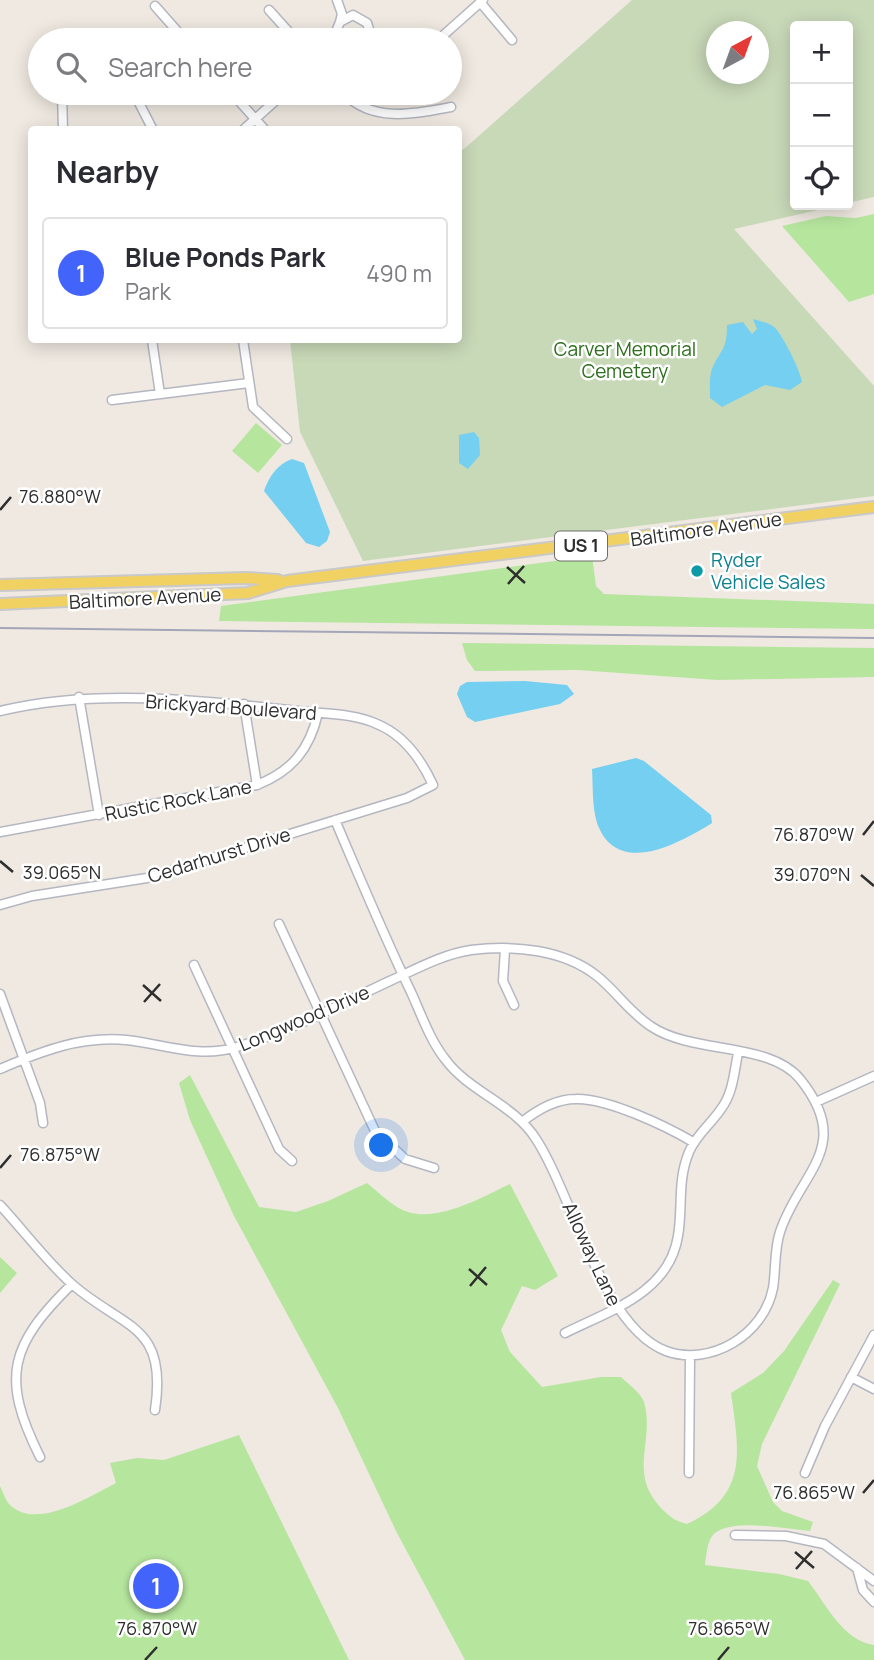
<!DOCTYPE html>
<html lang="en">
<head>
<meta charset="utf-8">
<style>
	:root { --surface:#fff; --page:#f2f2f3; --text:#2b2b33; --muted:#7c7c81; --line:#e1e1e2; --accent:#4264fb }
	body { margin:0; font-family:Manrope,sans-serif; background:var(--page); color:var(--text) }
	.controls { position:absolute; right:21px; top:21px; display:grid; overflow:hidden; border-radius:7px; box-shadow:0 4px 18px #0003 }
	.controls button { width:63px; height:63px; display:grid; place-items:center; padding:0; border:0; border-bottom:2px solid var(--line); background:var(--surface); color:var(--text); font:35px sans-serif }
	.compass { position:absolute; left:706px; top:21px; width:63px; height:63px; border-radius:50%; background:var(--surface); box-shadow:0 4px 18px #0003; rotate:41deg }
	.you { position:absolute; left:382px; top:1146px; width:24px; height:24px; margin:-18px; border:5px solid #fff; border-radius:50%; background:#1a73e8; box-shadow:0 0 0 10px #1a73e833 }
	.badge { display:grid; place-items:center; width:46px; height:46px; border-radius:50%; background:var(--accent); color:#fff; font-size:23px; font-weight:700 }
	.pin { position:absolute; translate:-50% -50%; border:4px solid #fff; box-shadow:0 2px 7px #0006 }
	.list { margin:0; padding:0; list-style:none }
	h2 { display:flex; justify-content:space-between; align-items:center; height:91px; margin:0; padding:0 28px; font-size:30px }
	h2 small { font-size:23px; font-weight:400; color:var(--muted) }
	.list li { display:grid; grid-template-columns:46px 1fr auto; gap:21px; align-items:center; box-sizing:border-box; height:112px; margin:0 14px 14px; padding:0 14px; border:2px solid var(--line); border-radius:7px }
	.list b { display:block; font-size:26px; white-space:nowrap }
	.list p { margin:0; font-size:23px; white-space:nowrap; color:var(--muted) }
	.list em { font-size:23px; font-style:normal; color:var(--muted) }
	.icon { flex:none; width:38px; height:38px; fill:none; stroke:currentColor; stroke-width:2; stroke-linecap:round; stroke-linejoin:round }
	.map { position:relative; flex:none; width:874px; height:1660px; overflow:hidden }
	.search { position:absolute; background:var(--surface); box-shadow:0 4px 18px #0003; left:28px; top:28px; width:434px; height:77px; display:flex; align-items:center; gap:18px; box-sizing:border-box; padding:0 24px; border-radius:38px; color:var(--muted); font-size:26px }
	.panel { position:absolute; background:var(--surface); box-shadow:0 4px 18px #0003; left:28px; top:126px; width:434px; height:217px; border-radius:7px }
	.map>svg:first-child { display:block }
</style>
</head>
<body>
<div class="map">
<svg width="874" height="1660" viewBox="0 0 874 1660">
	<rect width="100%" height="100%" fill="#efe9e1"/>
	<path fill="#b6e59e" d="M874,214V294L849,302L782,226L826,216L856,218Z
		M256,423L282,445L258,473L232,451Z
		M592,556L596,586L604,594L874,604V629L219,621L221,606Z
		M462,643L874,648V677L717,680L578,670L475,671L467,660Z
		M190,1075L259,1207L296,1212L328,1201L367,1183C377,1191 386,1200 397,1207C430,1228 480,1198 510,1184L558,1276L535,1290L522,1286L501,1330L510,1352L542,1387L601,1377H621C628,1384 641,1393 644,1402C655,1441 628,1472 660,1507C669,1516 674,1521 687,1524C749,1495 739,1451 731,1393L763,1373L784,1351L833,1280L840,1284L762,1444L757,1466L773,1502L782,1511L813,1522L810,1531C787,1529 723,1516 711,1538C707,1545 706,1557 705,1565L779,1574L808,1581C826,1604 843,1641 874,1645V1660H465L396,1531L338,1408L234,1216L190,1120L179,1083Z
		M0,1257L17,1273L0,1293Z
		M239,1435L349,1660H0V1486C3,1492 6,1502 11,1506C39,1530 90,1496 116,1483L110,1463L137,1458L164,1460Z"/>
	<path fill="#c8d9b8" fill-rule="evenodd" d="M632,0H874V197L848,203V26H795V205H840L734,229L874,386V496L363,561L300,432L290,340H458L459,150L464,149ZM716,32H758V74H716Z"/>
	<path fill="#75cff0" d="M753,319C760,321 769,323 774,327C782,333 801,372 802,382L790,390L765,385L722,407L710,398C710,389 709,377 712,369C721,348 727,351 727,325L743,322L752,334L757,329Z
		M474,432L479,438L480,455L468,469L459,463V435Z
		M292,459L304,463L330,532L327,541L319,547L306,543L264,491C269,477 277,464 292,459Z
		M525,681L567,685L574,694L560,704L475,722L467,717L457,694L460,686L467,682Z
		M636,758L644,761L711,815L712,823C678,844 617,878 597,823C592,807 593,786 592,769Z"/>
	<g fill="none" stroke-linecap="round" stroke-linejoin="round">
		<g stroke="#b4b7c1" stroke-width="11">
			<path id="minor" d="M337,0L342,14L340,22
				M480,2L512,40
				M155,6L185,40
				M269,10L296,40
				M340,40L337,29L340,22L353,15L367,23L369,29L366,40
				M438,40L483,0
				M62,93L63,130
				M134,93L153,130
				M232,93L265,130
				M344,93C372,123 414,114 451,107
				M243,130L284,93
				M152,340L160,394
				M243,340L253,407L287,439
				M112,400L249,383
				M79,697L99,815
				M244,704L257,785
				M0,711C94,688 202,700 298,711C323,714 353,713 377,724C404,735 421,759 433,785L407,798L147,878L32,896L0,905
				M0,832L257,785C292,771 310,749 318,713
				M279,924L375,1131L405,1159L434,1168
				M505,949L503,981L514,1005
				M194,965L279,1149L292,1161
				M0,994L40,1103L43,1123
				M0,1069C42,1051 80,1036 126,1040C165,1044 198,1059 237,1047C291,1031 342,1003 392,980C418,968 444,954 471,950C513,945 563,949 597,976C617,992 630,1013 652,1027C693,1054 770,1042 800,1079C855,1147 799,1173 780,1232C774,1250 776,1270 773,1288C764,1335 710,1367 666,1351C602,1327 573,1196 536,1139C514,1104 469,1092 445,1059C430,1040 421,1014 411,992C384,936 360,878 335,820
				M816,1102L874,1076
				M522,1122C537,1110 555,1099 576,1099C607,1098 666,1126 693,1142
				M0,1205C24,1231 47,1262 73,1285C124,1329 168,1324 155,1410
				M565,1333C609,1311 669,1293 678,1236C683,1207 677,1181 689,1152C696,1135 711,1124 721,1109C733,1093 734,1073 738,1053
				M851,1377L874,1389
				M40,1457C0,1377 10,1345 72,1284
				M689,1473L690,1358
				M805,1473L825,1426L874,1335
				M735,1535L786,1536L824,1544L874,1581
				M857,1568L863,1590L874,1602"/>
		</g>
		<g stroke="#c9c9c9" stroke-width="14">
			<path id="major" d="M0,585L246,578L278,580
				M0,604L248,593L287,581L874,507"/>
		</g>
		<use href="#minor" stroke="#fff" stroke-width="8"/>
		<use href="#major" stroke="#f2d163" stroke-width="10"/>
		<path stroke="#a3a6b8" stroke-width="2" d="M0,628L874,638"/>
	</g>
	<path fill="none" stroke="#2e2e2e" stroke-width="2.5" d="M0,510L11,497M507,567L525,583M508,584L524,566M863,835L874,821M0,861L13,872M861,875L874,886M143,985L161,1001M144,1002L160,984M0,1168L11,1155M469,1269L487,1285M470,1286L486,1267M863,1493L874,1480M795,1552L814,1568M796,1569L812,1551M145,1660L157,1647M718,1660L729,1647"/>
	<circle fill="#0f9aa8" stroke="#fff" stroke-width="2.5" cx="697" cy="571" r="7"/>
	<g text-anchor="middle" stroke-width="5" stroke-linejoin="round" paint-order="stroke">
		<rect fill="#fff" stroke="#6d6d6d" stroke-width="2" x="555" y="531.5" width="52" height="29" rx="5"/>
		<g font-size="18" font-weight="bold" fill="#2e2e2e">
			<text x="581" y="552">US 1</text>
		</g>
		<g font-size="19" fill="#2c6e1b" stroke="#fff">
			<text x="625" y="356">Carver Memorial<tspan x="625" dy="22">Cemetery</tspan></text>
		</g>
		<g font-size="19" fill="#2e2e2e" stroke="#fff">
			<text transform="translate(706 529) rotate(-8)" y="7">Baltimore Avenue</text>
			<text transform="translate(145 598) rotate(-3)" y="7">Baltimore Avenue</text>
			<text transform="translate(231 707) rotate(4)" y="7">Brickyard Boulevard</text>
			<text transform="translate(178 800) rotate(-11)" y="7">Rustic Rock Lane</text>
			<text transform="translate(219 855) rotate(-17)" y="7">Cedarhurst Drive</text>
			<text transform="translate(304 1018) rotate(-23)" y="7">Longwood Drive</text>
			<text transform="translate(592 1254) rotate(65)" y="7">Alloway Lane</text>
		</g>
		<g font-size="19" fill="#0d838f" stroke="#fff" text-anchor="start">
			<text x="711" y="567">Ryder<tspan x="711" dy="22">Vehicle Sales</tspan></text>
		</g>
	</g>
	<g font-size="18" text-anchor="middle" fill="#2e2e2e" stroke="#fff" stroke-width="5" stroke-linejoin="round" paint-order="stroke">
		<text x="60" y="503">76.880°W</text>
		<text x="814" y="841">76.870°W</text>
		<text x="62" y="879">39.065°N</text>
		<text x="812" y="881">39.070°N</text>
		<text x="60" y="1161">76.875°W</text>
		<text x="814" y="1499">76.865°W</text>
		<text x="157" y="1635">76.870°W</text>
		<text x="729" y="1635">76.865°W</text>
	</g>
</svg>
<div class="controls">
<button>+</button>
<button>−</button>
<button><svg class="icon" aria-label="locate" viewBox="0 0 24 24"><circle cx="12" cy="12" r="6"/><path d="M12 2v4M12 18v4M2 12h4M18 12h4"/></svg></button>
</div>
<svg class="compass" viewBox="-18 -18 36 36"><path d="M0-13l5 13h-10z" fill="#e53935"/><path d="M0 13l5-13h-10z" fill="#7c7c81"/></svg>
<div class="you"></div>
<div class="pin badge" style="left:156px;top:1586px">1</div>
<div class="search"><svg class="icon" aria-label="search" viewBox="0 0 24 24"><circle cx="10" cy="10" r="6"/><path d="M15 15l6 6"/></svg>Search here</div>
<section class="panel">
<h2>Nearby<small></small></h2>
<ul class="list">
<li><span class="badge">1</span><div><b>Blue Ponds Park</b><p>Park</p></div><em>490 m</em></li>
</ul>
</section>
</div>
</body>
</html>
